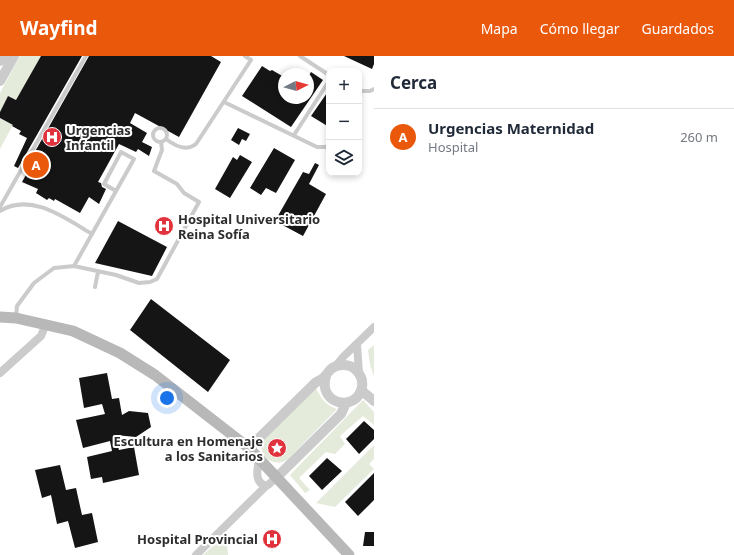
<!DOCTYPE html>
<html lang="es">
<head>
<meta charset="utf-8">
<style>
	:root { --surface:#fff; --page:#f2f2f3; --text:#1f2937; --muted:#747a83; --line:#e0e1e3; --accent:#ea580c }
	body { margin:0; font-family:"Noto Sans",sans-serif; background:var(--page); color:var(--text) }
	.controls { position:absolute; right:12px; top:12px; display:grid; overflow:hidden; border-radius:8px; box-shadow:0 2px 6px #0003 }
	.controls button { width:36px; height:36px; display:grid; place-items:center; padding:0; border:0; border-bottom:1px solid var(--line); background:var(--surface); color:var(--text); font:20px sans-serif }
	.compass { position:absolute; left:278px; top:12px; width:36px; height:36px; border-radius:50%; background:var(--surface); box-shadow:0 2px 6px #0003; rotate:84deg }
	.you { position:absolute; left:167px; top:342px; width:14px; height:14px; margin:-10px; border:3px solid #fff; border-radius:50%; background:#1a73e8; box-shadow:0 0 0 6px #1a73e833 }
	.badge { display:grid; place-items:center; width:26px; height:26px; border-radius:50%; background:var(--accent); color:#fff; font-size:13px; font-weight:700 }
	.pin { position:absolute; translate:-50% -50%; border:2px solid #fff; box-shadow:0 1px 4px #0006 }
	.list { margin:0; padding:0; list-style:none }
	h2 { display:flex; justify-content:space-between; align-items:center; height:52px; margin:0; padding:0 16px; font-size:17px }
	h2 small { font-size:13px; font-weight:400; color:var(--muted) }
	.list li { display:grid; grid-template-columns:26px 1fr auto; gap:12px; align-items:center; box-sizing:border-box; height:56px; padding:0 16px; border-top:1px solid var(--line) }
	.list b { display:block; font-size:15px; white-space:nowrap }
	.list p { margin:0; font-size:13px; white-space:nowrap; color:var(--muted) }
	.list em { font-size:13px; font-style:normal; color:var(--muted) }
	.icon { flex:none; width:22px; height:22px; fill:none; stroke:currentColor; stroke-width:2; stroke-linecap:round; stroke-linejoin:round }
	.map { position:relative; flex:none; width:374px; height:499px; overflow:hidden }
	header { display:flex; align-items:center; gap:24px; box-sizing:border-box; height:56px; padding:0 20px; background:var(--accent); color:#fff }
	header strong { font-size:19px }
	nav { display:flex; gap:22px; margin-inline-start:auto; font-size:14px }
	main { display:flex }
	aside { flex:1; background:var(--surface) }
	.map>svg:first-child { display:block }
</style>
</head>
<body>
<header>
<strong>Wayfind</strong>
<nav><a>Mapa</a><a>Cómo llegar</a><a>Guardados</a></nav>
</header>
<main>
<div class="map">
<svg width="374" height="499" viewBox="0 0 374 499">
	<rect width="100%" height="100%" fill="#fff"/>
	<path fill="#e4ebdb" d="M20,0H41L19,40L21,46L8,40L0,56V37Z
		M0,62L13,69L0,93Z
		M374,289V321L370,308L368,294Z
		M316,332C321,343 326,349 337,353L287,404C272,412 258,400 262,384Z
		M363,344L374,356V369L363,360L340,380L345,388L335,398L326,396L299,422L310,434L305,437L290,419Z
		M374,389V403L369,408L374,413L335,451L316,447Z
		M226,478L228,499H203Z"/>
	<path fill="#151515" d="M41,0H82L18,112L14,110L27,82L19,78L21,75L12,70L13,69L0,62V56L8,40L16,44Z
		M89,0H211L221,6L179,81L135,57L130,67L147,77L142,86L152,91L149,100L138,93L136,96L119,88L98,126L101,127L102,131L106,133L99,148L89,141L80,157L55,143L54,145L49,142L47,144L36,137L38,133L22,126L27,117L24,115Z
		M344,0H374V8L372,13Z
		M262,10L270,15L272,14L284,21V42H308V21L311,16L323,24L291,71L242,40Z
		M329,34V71L311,60Z
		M238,72L250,78L246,85L242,83L239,89L231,84Z
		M274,92L295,104L276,137L266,132L261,139L250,132Z
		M240,99L252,106L230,142L215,133L233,101L237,104Z
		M315,107L319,109L309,128L326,138L303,180L275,165L303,116L309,118Z
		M118,165L167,191L152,220L95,207Z
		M151,243L230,304L208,336L130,274Z
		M107,317L112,343L119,342L122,359L129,355L148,357L151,371L136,381L115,379L119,394L134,391L139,419L103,427L102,421L91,423L87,401L112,395L110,385L83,392L76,364L105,358L102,348L84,352L79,322Z
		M364,365L374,374V383L359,398L346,383Z
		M327,402L342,415L322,434L309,420Z
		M60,409L66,434L76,432L82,459L92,457L98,486L75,492L68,465L57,468L51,439L42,442L35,414Z
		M374,417V444L358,460L345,446Z
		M365,476H374V490H363Z"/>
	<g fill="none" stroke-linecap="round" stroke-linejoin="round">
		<path stroke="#cbcbcb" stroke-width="4" d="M300,0L329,19
			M359,35H370L374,33
			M224,46L317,91H325L329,90
			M153 79a7 7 0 1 1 14 0a7 7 0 1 1-14 0Z
			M294,79L329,25
			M166,83C175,90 186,96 196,88L251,4L245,0
			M0,151L86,0
			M0,155C31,136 65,162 92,178
			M74,210L134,103L121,96L104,128L116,135
			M95,231L98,216
			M16,261L17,250L34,227L54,212L74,210L116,219L139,227L150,226L157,223L199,146L184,137L177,128L154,115L162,94L161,86"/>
		<path stroke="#cbcbcb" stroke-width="8" d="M357,289L359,317
			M336,310L343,301L374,271
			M0,317L41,280L46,268
			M259,402C258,412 253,426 266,430L268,429L277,421
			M196,499L266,430"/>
		<path stroke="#cbcbcb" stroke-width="10" d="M0,5L3,0
			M0,25L14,0
			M361,334L374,345
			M249,392L315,327C318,325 323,323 325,320C327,318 329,315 331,313C338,307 350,308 356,314C361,319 363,325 362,331C357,357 317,349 326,320
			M277,421L341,358L346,347"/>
		<path stroke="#b8b8b8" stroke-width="11" d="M0,261L16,262L73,275L120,297L155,319L249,392L349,499"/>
	</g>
	<defs>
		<g id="hospital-disc" transform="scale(1)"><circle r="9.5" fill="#e1333e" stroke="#fff"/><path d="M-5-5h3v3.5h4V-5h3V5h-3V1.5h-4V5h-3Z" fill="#fff"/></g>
		<g id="sight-disc" transform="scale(1)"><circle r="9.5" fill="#e1333e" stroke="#fff"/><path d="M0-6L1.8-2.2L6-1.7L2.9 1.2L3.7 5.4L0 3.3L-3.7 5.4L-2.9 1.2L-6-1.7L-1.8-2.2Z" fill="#fff"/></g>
	</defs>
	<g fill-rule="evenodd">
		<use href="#hospital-disc" x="52" y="81"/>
		<use href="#hospital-disc" x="164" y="170"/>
		<use href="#sight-disc" x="277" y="392"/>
		<use href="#hospital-disc" x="272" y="483"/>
	</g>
	<g text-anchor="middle" stroke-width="4" stroke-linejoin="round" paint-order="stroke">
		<g font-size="13" font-weight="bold" fill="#2e2e2e" stroke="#fff" text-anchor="start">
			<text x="66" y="79">Urgencias<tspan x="66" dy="15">Infantil</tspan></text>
			<text x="178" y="168">Hospital Universitario<tspan x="178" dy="15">Reina Sofía</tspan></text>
			<text x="263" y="390" text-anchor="end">Escultura en Homenaje<tspan x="263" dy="15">a los Sanitarios</tspan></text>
			<text x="258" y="488" text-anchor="end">Hospital Provincial</text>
		</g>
	</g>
</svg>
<div class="controls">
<button>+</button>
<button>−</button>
<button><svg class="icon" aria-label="layers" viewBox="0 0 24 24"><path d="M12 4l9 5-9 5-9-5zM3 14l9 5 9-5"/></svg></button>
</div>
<svg class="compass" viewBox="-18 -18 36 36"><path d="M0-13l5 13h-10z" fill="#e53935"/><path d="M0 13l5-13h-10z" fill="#747a83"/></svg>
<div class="you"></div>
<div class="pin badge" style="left:36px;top:109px">A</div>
</div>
<aside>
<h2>Cerca<small></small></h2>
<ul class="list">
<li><span class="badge">A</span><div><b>Urgencias Maternidad</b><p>Hospital</p></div><em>260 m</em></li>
</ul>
</aside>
</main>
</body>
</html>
